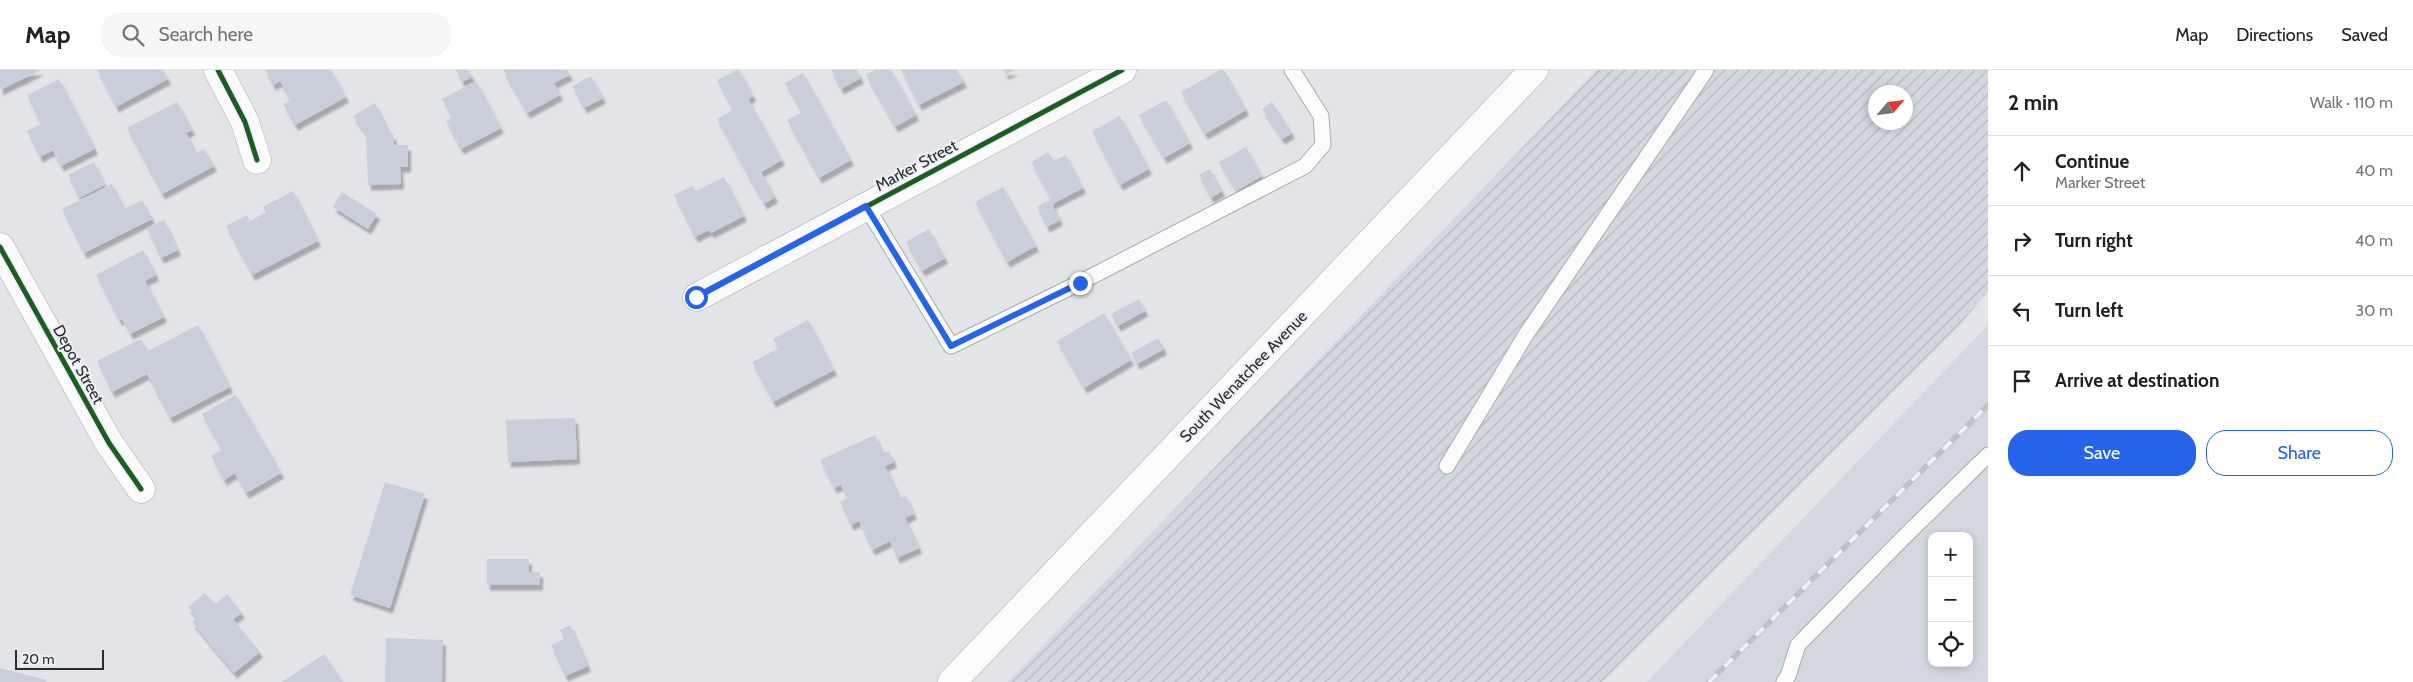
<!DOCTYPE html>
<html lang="en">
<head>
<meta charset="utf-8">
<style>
	:root { --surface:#fff; --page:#f6f6f6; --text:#202124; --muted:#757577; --line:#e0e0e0; --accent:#2563eb }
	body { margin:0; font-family:Cabin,sans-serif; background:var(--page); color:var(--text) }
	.controls { position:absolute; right:15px; bottom:15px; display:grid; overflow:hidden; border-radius:10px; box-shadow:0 2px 8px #0003 }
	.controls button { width:45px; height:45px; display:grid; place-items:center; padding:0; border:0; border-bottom:1px solid var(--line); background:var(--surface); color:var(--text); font:25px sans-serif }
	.compass { position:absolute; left:1868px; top:15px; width:45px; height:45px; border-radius:50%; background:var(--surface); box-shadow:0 2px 8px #0003; rotate:62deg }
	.scale { position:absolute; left:15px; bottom:12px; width:89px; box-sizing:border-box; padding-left:5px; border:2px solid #2b2c2f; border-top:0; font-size:14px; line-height:18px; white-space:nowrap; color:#2b2c2f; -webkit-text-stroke:4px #edf0f8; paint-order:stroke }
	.stop { position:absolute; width:15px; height:15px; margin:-11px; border:4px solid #2563eb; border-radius:50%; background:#fff }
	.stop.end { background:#2563eb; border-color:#fff; box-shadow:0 1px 5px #0008 }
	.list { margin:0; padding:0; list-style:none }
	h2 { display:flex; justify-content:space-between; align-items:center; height:65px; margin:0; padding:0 20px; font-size:21px }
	h2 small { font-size:16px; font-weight:400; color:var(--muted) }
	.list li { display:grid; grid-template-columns:32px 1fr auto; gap:15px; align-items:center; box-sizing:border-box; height:70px; padding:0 20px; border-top:1px solid var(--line) }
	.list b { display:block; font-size:19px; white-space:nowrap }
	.list p { margin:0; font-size:16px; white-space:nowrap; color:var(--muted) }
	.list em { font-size:16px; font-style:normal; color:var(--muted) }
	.actions { display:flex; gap:10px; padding:15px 20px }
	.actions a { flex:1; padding:11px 0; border:1px solid var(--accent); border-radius:20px; text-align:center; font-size:18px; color:var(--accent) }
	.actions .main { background:var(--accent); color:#fff }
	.icon { flex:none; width:28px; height:28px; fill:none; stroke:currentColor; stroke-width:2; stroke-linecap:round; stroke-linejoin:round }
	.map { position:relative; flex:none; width:1988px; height:612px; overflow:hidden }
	header { display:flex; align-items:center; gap:30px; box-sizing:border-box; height:70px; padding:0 25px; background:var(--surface); border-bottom:1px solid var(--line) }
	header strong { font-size:24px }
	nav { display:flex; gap:28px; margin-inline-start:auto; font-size:18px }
	.search { width:350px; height:45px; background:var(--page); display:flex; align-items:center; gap:12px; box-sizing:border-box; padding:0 18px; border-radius:20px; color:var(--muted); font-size:19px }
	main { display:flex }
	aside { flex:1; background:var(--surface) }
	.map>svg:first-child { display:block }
</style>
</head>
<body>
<header>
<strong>Map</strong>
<div class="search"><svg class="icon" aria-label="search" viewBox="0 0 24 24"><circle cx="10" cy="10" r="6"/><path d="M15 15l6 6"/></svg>Search here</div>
<nav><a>Map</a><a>Directions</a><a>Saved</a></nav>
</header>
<main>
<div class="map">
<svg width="1988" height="612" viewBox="0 0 1988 612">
	<defs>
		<pattern id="industrial-furrows" width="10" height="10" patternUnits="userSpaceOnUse" patternTransform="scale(1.25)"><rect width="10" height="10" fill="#d3d7e0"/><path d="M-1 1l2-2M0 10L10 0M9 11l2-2" fill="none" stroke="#b5b9c0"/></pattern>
		<filter id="shadow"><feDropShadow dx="3" dy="5.5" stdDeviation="1" flood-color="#0004"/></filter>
	</defs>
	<rect width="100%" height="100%" fill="#e3e4e8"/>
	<path fill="#d3d7e0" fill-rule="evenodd" d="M1988,255V612H1647ZM1932,466H1969V593H1932Z"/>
	<path fill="url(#industrial-furrows)" fill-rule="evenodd" d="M1597,0H1988V222L1956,259L1602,612H1008ZM1876,22H1906V52H1876Z"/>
	<path fill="#c8ceda" filter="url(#shadow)" d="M0,0H41L0,20Z
		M97,0H163L168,9L116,37Z
		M265,0H331L346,27L295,55L283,34L290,30L280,11L273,15Z
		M456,0H468L472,7L462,12Z
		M503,0H567L570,5L554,13L560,25L527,43Z
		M737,0H739L753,26L748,29L782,90L761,102L775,127L764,134L717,49L733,40L717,10Z
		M831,0H857L861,8L841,19Z
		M875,0H891L916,45L895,57L866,5Z
		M901,0H957L964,12L919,35Z
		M1003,0H1015L1006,4Z
		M1220,0H1224L1246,40L1205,64L1181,22Z
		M803,3L851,90L819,108L787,50L802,42L785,13Z
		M591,6L603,28L584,38L572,16Z
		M59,9L95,79L61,96L53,80L40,87L27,61L41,54L27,25Z
		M476,11L501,58L461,79L446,51L452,48L442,29Z
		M1166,30L1190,73L1164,88L1139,45Z
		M177,32L192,60L186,63L196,83L204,79L214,96L162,124L127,58Z
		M1272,32L1292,63L1282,69L1262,39Z
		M375,33L390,64H393L394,75H408V97H400L401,114L368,115L366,64L353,46Z
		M1120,46L1149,99L1120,115L1092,61Z
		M1246,77L1262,106L1236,121L1219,92Z
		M1048,82L1053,91L1066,85L1083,118L1052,134L1060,150L1047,157L1037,137L1051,129L1031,92Z
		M94,92L105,115L79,128L68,105Z
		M1210,99L1222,121L1211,128L1199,105Z
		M724,107L744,146L711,163L709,160L695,167L674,125L693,116L696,121Z
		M112,114L124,139L142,130L152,149L84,183L62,139Z
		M1003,117L1036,176L1007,192L975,132Z
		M293,121L318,171L252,205L226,156L247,145L250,151L266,142L263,137Z
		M342,122L377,144L368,159L333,137Z
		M164,150L178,180L161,188L147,158Z
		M929,159L945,188L922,201L906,172Z
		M143,180L156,205L145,211L164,247L130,264L122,249L119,250L96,205Z
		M1139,229L1145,241L1118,256L1111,244Z
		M1104,243L1131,290L1084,318L1057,271Z
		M808,250L834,300L773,332L752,292L779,278L773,269Z
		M198,255L230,317L170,348L147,304L112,322L97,291L141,269L148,281Z
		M1158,268L1164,279L1137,294L1131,283Z
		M236,325L281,403L246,423L235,403L224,410L211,386L222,380L202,344Z
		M575,348L577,389L508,392L506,350Z
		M875,365L883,383L889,381L894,392L885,396L900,428L906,426L914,444L905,448L919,478L897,488L890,471L872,480L859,451L851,455L840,432L847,428L841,415L834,418L820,390Z
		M385,412L425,424L390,538L350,525Z
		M487,489H529V502H540V515H487Z
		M205,523L215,534L227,524L242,543L233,549L260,582L234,603L192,552L197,548L188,537Z
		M570,555L588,596L565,606L551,575L564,569L560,560Z
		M386,568L443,570L442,612H385Z
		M324,584L343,612H282Z
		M0,598L47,610L46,612H0Z"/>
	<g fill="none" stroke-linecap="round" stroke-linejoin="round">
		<g stroke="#aaabae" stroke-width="17">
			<path id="service" d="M866,136L951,276L1079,213L1305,96L1323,75L1321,46L1292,0
				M1447,396L1525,266L1706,0
				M1784,612L1788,606L1798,575L1902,469L1988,385"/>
		</g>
		<g stroke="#aaabae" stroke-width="29">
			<path id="minor" d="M218,0L245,52L257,90
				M0,177L109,373L141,419
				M697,227L1122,0"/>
		</g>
		<g stroke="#aaabae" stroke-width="29">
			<path id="secondary" d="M952,612L1534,0"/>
		</g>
		<use href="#service" stroke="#fbfbfc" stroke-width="15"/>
		<use href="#minor" stroke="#fbfbfc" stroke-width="28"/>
		<use href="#secondary" stroke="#fbfbfc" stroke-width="28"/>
		<g stroke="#c1c1c2" stroke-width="5.5">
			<path id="rail" d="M1709,612L1988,335"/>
		</g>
		<use href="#rail" stroke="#edf0f8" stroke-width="4" stroke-dasharray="11" stroke-linecap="butt"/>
		<g stroke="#edf0f8" stroke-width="8">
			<path id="cycleway" d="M218,0L245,52L257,90
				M0,177L109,373L141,419
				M697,227L1122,0"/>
		</g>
		<use href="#cycleway" stroke="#1b5e20" stroke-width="5"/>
	</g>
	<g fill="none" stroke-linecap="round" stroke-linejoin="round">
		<path stroke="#2563eb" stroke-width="6" d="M696,227L866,136L951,276L1080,213"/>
	</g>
	<g text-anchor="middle" stroke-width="4" stroke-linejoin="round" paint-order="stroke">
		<g font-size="16" fill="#2b2c2f" stroke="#edf0f8">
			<text transform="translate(916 95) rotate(-28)" y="6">Marker Street</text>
			<text transform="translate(79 294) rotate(61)" y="6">Depot Street</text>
			<text transform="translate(1243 306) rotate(-46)" y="6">South Wenatchee Avenue</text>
		</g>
	</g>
</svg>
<div class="controls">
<button>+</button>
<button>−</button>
<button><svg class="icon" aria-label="locate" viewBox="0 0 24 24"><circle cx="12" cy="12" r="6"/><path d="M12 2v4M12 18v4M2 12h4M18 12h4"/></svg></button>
</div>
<svg class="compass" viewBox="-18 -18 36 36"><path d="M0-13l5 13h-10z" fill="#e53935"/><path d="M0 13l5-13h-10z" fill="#757577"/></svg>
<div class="scale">20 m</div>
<div class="stop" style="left:696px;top:227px"></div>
<div class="stop end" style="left:1080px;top:213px"></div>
</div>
<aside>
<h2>2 min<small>Walk · 110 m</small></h2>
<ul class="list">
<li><svg class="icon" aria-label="ahead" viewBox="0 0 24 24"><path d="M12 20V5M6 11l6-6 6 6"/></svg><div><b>Continue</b><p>Marker Street</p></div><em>40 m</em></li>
<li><svg class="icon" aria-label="right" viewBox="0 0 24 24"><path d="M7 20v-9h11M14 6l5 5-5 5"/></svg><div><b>Turn right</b></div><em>40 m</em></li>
<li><svg class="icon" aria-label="left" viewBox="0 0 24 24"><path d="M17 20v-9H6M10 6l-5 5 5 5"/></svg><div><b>Turn left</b></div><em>30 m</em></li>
<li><svg class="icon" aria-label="arrive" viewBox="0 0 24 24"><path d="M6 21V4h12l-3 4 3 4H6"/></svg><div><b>Arrive at destination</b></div></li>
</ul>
<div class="actions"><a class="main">Save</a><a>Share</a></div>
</aside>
</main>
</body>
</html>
